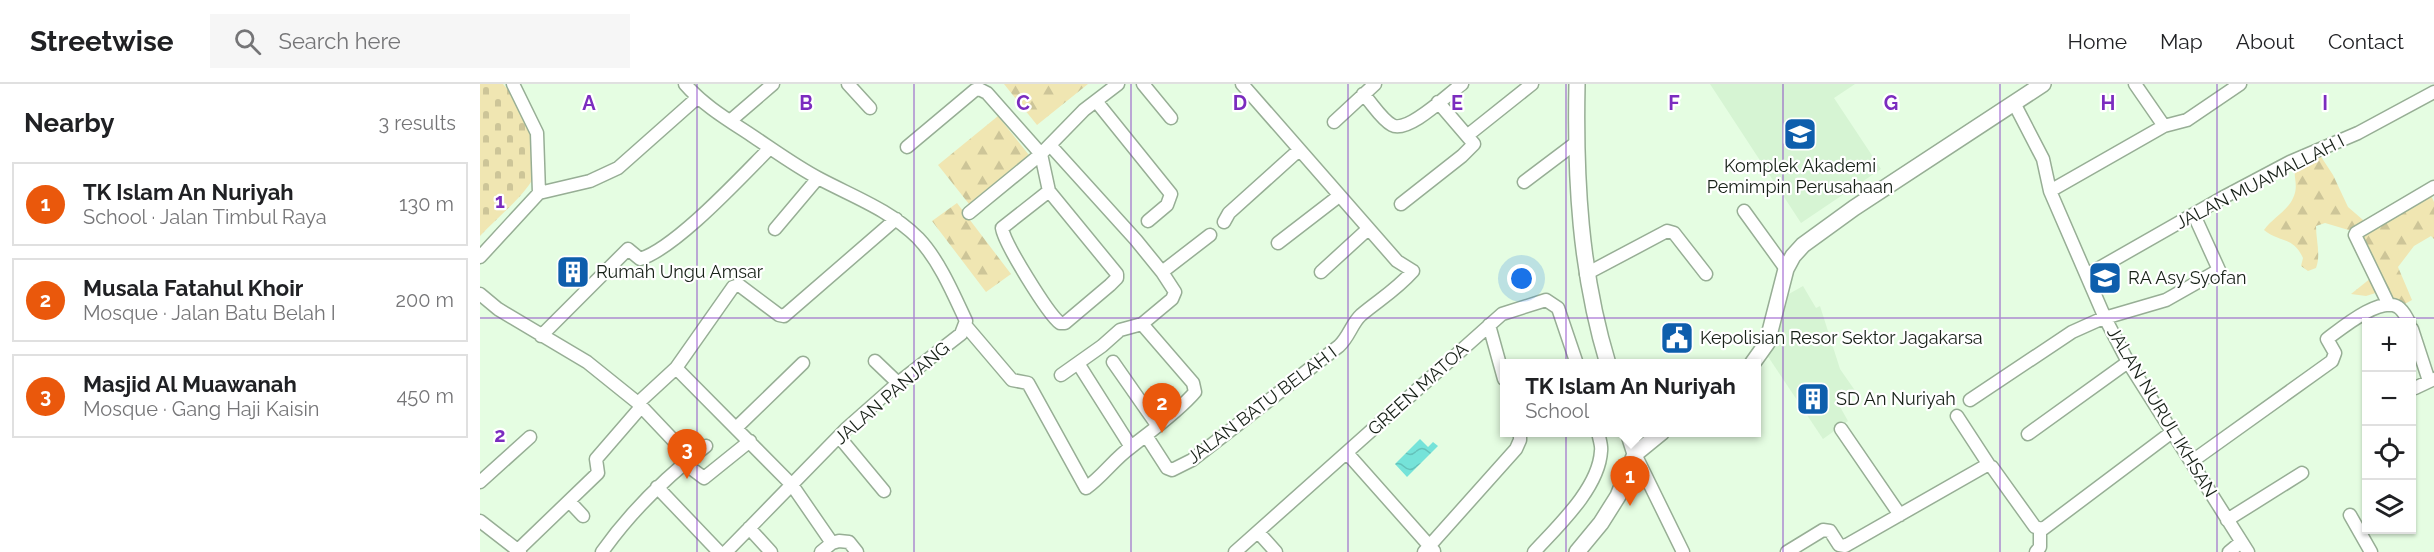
<!DOCTYPE html>
<html lang="en">
<head>
<meta charset="utf-8">
<style>
	:root { --surface:#fff; --page:#f6f6f6; --text:#202124; --muted:#757577; --line:#e0e0e0; --accent:#ea580c }
	body { margin:0; font-family:Raleway,sans-serif; background:var(--page); color:var(--text) }
	.controls { position:absolute; right:18px; bottom:18px; display:grid; overflow:hidden; border-radius:0px; box-shadow:0 2px 4px #0004 }
	.controls button { width:54px; height:54px; display:grid; place-items:center; padding:0; border:0; border-bottom:2px solid var(--line); background:var(--surface); color:var(--text); font:30px sans-serif }
	.you { position:absolute; left:1042px; top:195px; width:21px; height:21px; margin:-15px; border:4px solid #fff; border-radius:50%; background:#1a73e8; box-shadow:0 0 0 9px #1a73e833 }
	.badge { display:grid; place-items:center; width:39px; height:39px; border-radius:50%; background:var(--accent); color:#fff; font-size:20px; font-weight:700 }
	.pin { position:absolute; translate:-50% -50px; filter:drop-shadow(0 2px 3px #0008) }
	.pin::after { content:''; position:absolute; top:32px; width:21px; height:18px; background:inherit; clip-path:polygon(0 0,100% 0,50% 100%) }
	.popup { position:absolute; left:1020px; top:275px; width:261px; height:78px; box-sizing:border-box; display:grid; place-content:center; border-radius:0px; background:var(--surface); filter:drop-shadow(0 2px 4px #0005); font-size:20px; white-space:nowrap; color:var(--muted) }
	.popup b { font-size:22px; color:var(--text) }
	.popup::after { content:''; position:absolute; left:50%; top:100%; margin-left:-12px; border:12px solid transparent; border-top-color:var(--surface) }
	.list { margin:0; padding:0; list-style:none }
	h2 { display:flex; justify-content:space-between; align-items:center; height:78px; margin:0; padding:0 24px; font-size:26px }
	h2 small { font-size:20px; font-weight:400; color:var(--muted) }
	.list li { display:grid; grid-template-columns:39px 1fr auto; gap:18px; align-items:center; box-sizing:border-box; height:84px; margin:0 12px 12px; padding:0 12px; border:2px solid var(--line); border-radius:0px }
	.list b { display:block; font-size:22px; white-space:nowrap }
	.list p { margin:0; font-size:20px; white-space:nowrap; color:var(--muted) }
	.list em { font-size:20px; font-style:normal; color:var(--muted) }
	.icon { flex:none; width:33px; height:33px; fill:none; stroke:currentColor; stroke-width:2; stroke-linecap:round; stroke-linejoin:round }
	.map { position:relative; flex:none; width:1954px; height:468px; overflow:hidden }
	header { display:flex; align-items:center; gap:36px; box-sizing:border-box; height:84px; padding:0 30px; background:var(--surface); border-bottom:2px solid var(--line) }
	header strong { font-size:28px }
	nav { display:flex; gap:33px; margin-inline-start:auto; font-size:21px }
	.search { width:420px; height:54px; background:var(--page); display:flex; align-items:center; gap:15px; box-sizing:border-box; padding:0 21px; border-radius:0px; color:var(--muted); font-size:22px }
	main { display:flex }
	aside { flex:1; background:var(--surface) }
	.map>svg:first-child { display:block }
</style>
</head>
<body>
<header>
<strong>Streetwise</strong>
<div class="search"><svg class="icon" aria-label="search" viewBox="0 0 24 24"><circle cx="10" cy="10" r="6"/><path d="M15 15l6 6"/></svg>Search here</div>
<nav><a>Home</a><a>Map</a><a>About</a><a>Contact</a></nav>
</header>
<main>
<aside>
<h2>Nearby<small>3 results</small></h2>
<ul class="list">
<li><span class="badge">1</span><div><b>TK Islam An Nuriyah</b><p>School · Jalan Timbul Raya</p></div><em>130 m</em></li>
<li><span class="badge">2</span><div><b>Musala Fatahul Khoir</b><p>Mosque · Jalan Batu Belah I</p></div><em>200 m</em></li>
<li><span class="badge">3</span><div><b>Masjid Al Muawanah</b><p>Mosque · Gang Haji Kaisin</p></div><em>450 m</em></li>
</ul>
</aside>
<div class="map">
<svg width="1954" height="468" viewBox="0 0 1954 468">
	<defs>
		<pattern id="forest-firs" width="22" height="20" patternUnits="userSpaceOnUse" patternTransform="scale(1.5)"><rect width="22" height="20" fill="#f0e6b2"/><path d="M5 1l3.5 6h-7zM16 11l3.5 6h-7z" fill="#cdc598"/></pattern>
		<pattern id="cemetery-stones" width="16" height="16" patternUnits="userSpaceOnUse" patternTransform="scale(1.5)"><rect width="16" height="16" fill="#f0e6b2"/><path d="M2 7V4a2 2 0 0 1 4 0v3zM10 15v-3a2 2 0 0 1 4 0v3z" fill="#cdc598"/></pattern>
		<pattern id="water-waves" width="16" height="10" patternUnits="userSpaceOnUse" patternTransform="scale(1.5)"><rect width="16" height="10" fill="#75e3d9"/><path d="M0 5q4-4 8 0t8 0" fill="none" stroke="#64c2ba"/></pattern>
	</defs>
	<rect width="100%" height="100%" fill="#e5fde2"/>
	<path fill="#d6f4d3" d="M1230,0H1375L1354,14L1401,85L1321,139Z
		M1323,202L1336,224L1340,222L1360,285L1376,308L1359,321L1368,337L1343,355L1279,259L1307,211Z"/>
	<path fill="url(#forest-firs)" d="M524,0H608L557,41Z
		M518,32L549,71L489,120L458,81Z
		M1838,68L1853,91L1868,123L1890,142L1949,107L1954,118V155L1951,152L1934,162L1918,183L1932,216L1921,222L1902,207L1886,212L1871,210L1891,194L1890,171L1882,150L1845,139L1836,142C1836,156 1841,171 1836,184L1828,187L1821,182L1823,174C1813,152 1800,159 1784,146C1792,135 1804,129 1811,118C1826,94 1797,85 1838,68Z
		M477,119L531,190L506,208L452,137Z"/>
	<path fill="url(#cemetery-stones)" d="M0,0H23C44,24 71,71 49,101C36,119 16,135 0,152Z"/>
	<path fill="url(#water-waves)" d="M940,355L948,363L953,358L958,362L927,393L915,380Z"/>
	<g fill="none" stroke-linecap="round" stroke-linejoin="round">
		<g stroke="#97ae95" stroke-width="15">
			<path id="minor" d="M33,0L57,49L59,109
				M205,0C224,22 250,37 274,53C295,67 317,83 340,95C374,113 410,126 438,154C459,176 473,209 486,237L481,250L418,299L367,344L246,468
				M368,0L390,24
				M663,0L691,34
				M1655,0L1684,42
				M883,10C892,19 901,35 912,41C928,50 968,10 982,0
				M616,17L691,110L687,121L668,137
				M1534,19L1563,75L1570,107L1625,234L1648,278L1768,468
				M250,37L293,0
				M854,38L895,0
				M988,51L1052,0
				M570,61L656,156L682,188L695,208L692,215L662,240L640,246L622,262L581,291
				M427,63L495,6L499,5L507,9L561,70L489,129
				M1044,98L1097,58
				M569,107L522,144C524,159 568,230 580,239H585L630,201L637,194V190L569,107L561,70L604,26L638,0
				M1570,107L1684,42L1707,36L1760,0
				M921,120L982,72L994,60L958,18
				M1264,127L1306,185
				M744,138L749,129L819,66
				M295,145L338,94
				M798,159L859,112
				M0,173L59,109L110,97L138,84L217,14
				M682,188L730,151
				M841,188L888,145
				M1106,190L1187,147L1194,149L1226,190
				M1607,191L1742,114L1810,78L1878,49L1954,8
				M0,210L18,225L107,278L158,319L196,284L253,203L259,201L299,231L304,232L416,135
				M1909,221L1875,151L1876,149L1954,103
				M1009,241L1024,295
				M486,242L532,296L548,299L606,404C623,392 634,375 651,363C670,348 699,327 715,308L713,299L662,240
				M1932,245L1949,297
				M61,252L148,165L160,175C196,164 261,93 290,64
				M395,277L418,299
				M633,278L677,341
				M196,284L312,401L352,459L341,468
				M601,284L651,363
				M1935,304L1954,295
				M1490,316L1592,248L1621,235L1686,216L1739,186L1714,131
				M158,319L194,357
				M1477,332L1509,381
				M256,344L323,279
				M1361,345L1420,431
				M1548,350L1648,278
				M667,353L687,384L692,386L712,376L859,262C869,253 872,239 881,231C900,215 915,207 933,187L917,177L762,0
				M360,354L404,407
				M867,369L954,467
				M1155,370L1203,468
				M1711,378L1852,277L1855,269L1847,255C1862,244 1900,212 1918,223C1924,227 1926,233 1929,238
				M204,379L224,394L270,357
				M0,398L50,353
				M177,403L239,468
				M89,417L103,432
				M1870,431L1891,468
				M1747,436L1822,389
				M0,437L40,468
				M269,444L291,468
				M778,448L796,468
				M352,459L359,457L369,458L377,468
				M38,466L118,389L116,375L161,323
				M122,468C151,427 186,393 226,362
				M755,468L1022,230L1066,216L1078,224L1097,280
				M944,468L1036,365L1040,356V348
				M1054,468C1078,442 1119,404 1121,367C1122,362 1119,354 1118,348
				M1307,468L1343,446L1350,447L1359,461L1365,462L1507,381L1512,383L1555,443L1563,445L1692,348
				M1556,468L1560,463V446
				M1749,468L1761,458"/>
		</g>
		<g stroke="#97ae95" stroke-width="18">
			<path id="tertiary" d="M1097,0C1095,95 1100,188 1128,280
				M1272,280L1287,259L1306,185L1313,172L1323,161L1374,124L1563,0
				M1148,348L1155,370
				M1097,468L1121,439L1138,412L1155,370L1182,348"/>
		</g>
		<use href="#minor" stroke="#fff" stroke-width="12"/>
		<use href="#tertiary" stroke="#fff" stroke-width="15"/>
	</g>
	<path fill="none" stroke="#7b2cbf" stroke-width="1.5" stroke-opacity="0.55" d="M217,0V468M434,0V468M651,0V468M868,0V468M1086,0V468M1303,0V468M1520,0V468M1737,0V468M0,234H1954"/>
	<defs>
		<g id="university-square" transform="scale(1.725)"><rect x="-9" y="-9" width="18" height="18" rx="4" fill="#0e5eac" stroke="#fff"/><path d="M0-5L7-2L0 1L-7-2ZM-4 1L0 2.5L4 1V4Q0 6-4 4Z" fill="#fff"/></g>
		<g id="building-square" transform="scale(1.725)"><rect x="-9" y="-9" width="18" height="18" rx="4" fill="#0e5eac" stroke="#fff"/><path d="M-4-6H4V6H1V3H-1V6H-4ZM-2.5-4.3h1.7v1.8h-1.7ZM.8-4.3h1.7v1.8H.8ZM-2.5-1h1.7V.8h-1.7ZM.8-1h1.7V.8H.8Z" fill="#fff"/></g>
		<g id="school-square" transform="scale(1.725)"><rect x="-9" y="-9" width="18" height="18" rx="4" fill="#0e5eac" stroke="#fff"/><path d="M0-5L7-2L0 1L-7-2ZM-4 1L0 2.5L4 1V4Q0 6-4 4Z" fill="#fff"/></g>
		<g id="civic-square" transform="scale(1.725)"><rect x="-9" y="-9" width="18" height="18" rx="4" fill="#0e5eac" stroke="#fff"/><path d="M-.6-6.5H3V-4.5H.6V-3L4-1V1h2V6H-6V1h2V-1L-.6-3ZM-1.2 2.5V6h2.4V2.5Z" fill="#fff"/></g>
	</defs>
	<g fill-rule="evenodd">
		<use href="#university-square" x="1320" y="50"/>
		<use href="#building-square" x="93" y="188"/>
		<use href="#school-square" x="1625" y="194"/>
		<use href="#civic-square" x="1197" y="254"/>
		<use href="#building-square" x="1333" y="315"/>
	</g>
	<g text-anchor="middle" stroke-width="4.5" stroke-linejoin="round" paint-order="stroke">
		<g font-size="18" fill="#172017" stroke="#fff" text-anchor="start">
			<text x="1320" y="88" text-anchor="middle">Komplek Akademi<tspan x="1320" dy="21">Pemimpin Perusahaan</tspan></text>
			<text x="116" y="194">Rumah Ungu Amsar</text>
			<text x="1648" y="200">RA Asy Syofan</text>
			<text x="1220" y="260">Kepolisian Resor Sektor Jagakarsa</text>
			<text x="1356" y="321">SD An Nuriyah</text>
		</g>
		<g font-size="18" fill="#172017" stroke="#fff">
			<text transform="translate(1780 98) rotate(-27)" y="6">JALAN MUAMALLAH I</text>
			<text transform="translate(938 305) rotate(-42)" y="6">GREEN MATOA</text>
			<text transform="translate(412 309) rotate(-41)" y="6">JALAN PANJANG</text>
			<text transform="translate(782 321) rotate(-37)" y="6">JALAN BATU BELAH I</text>
			<text transform="translate(1682 328) rotate(59)" y="6">JALAN NURUL IKHSAN</text>
		</g>
	</g>
	<g font-size="20" text-anchor="middle" font-weight="bold" fill="#7b2cbf" stroke="#fff" stroke-width="4.5" stroke-linejoin="round" paint-order="stroke">
		<text x="109" y="26">A</text>
		<text x="326" y="26">B</text>
		<text x="543" y="26">C</text>
		<text x="760" y="26">D</text>
		<text x="977" y="26">E</text>
		<text x="1194" y="26">F</text>
		<text x="1411" y="26">G</text>
		<text x="1628" y="26">H</text>
		<text x="1845" y="26">I</text>
		<text x="20" y="124">1</text>
		<text x="20" y="358">2</text>
	</g>
</svg>
<div class="controls">
<button>+</button>
<button>−</button>
<button><svg class="icon" aria-label="locate" viewBox="0 0 24 24"><circle cx="12" cy="12" r="6"/><path d="M12 2v4M12 18v4M2 12h4M18 12h4"/></svg></button>
<button><svg class="icon" aria-label="layers" viewBox="0 0 24 24"><path d="M12 4l9 5-9 5-9-5zM3 14l9 5 9-5"/></svg></button>
</div>
<div class="you"></div>
<div class="pin badge" style="left:1150px;top:422px">1</div>
<div class="popup"><b>TK Islam An Nuriyah</b>School</div>
<div class="pin badge" style="left:682px;top:349px">2</div>
<div class="pin badge" style="left:207px;top:395px">3</div>
</div>
</main>
</body>
</html>
